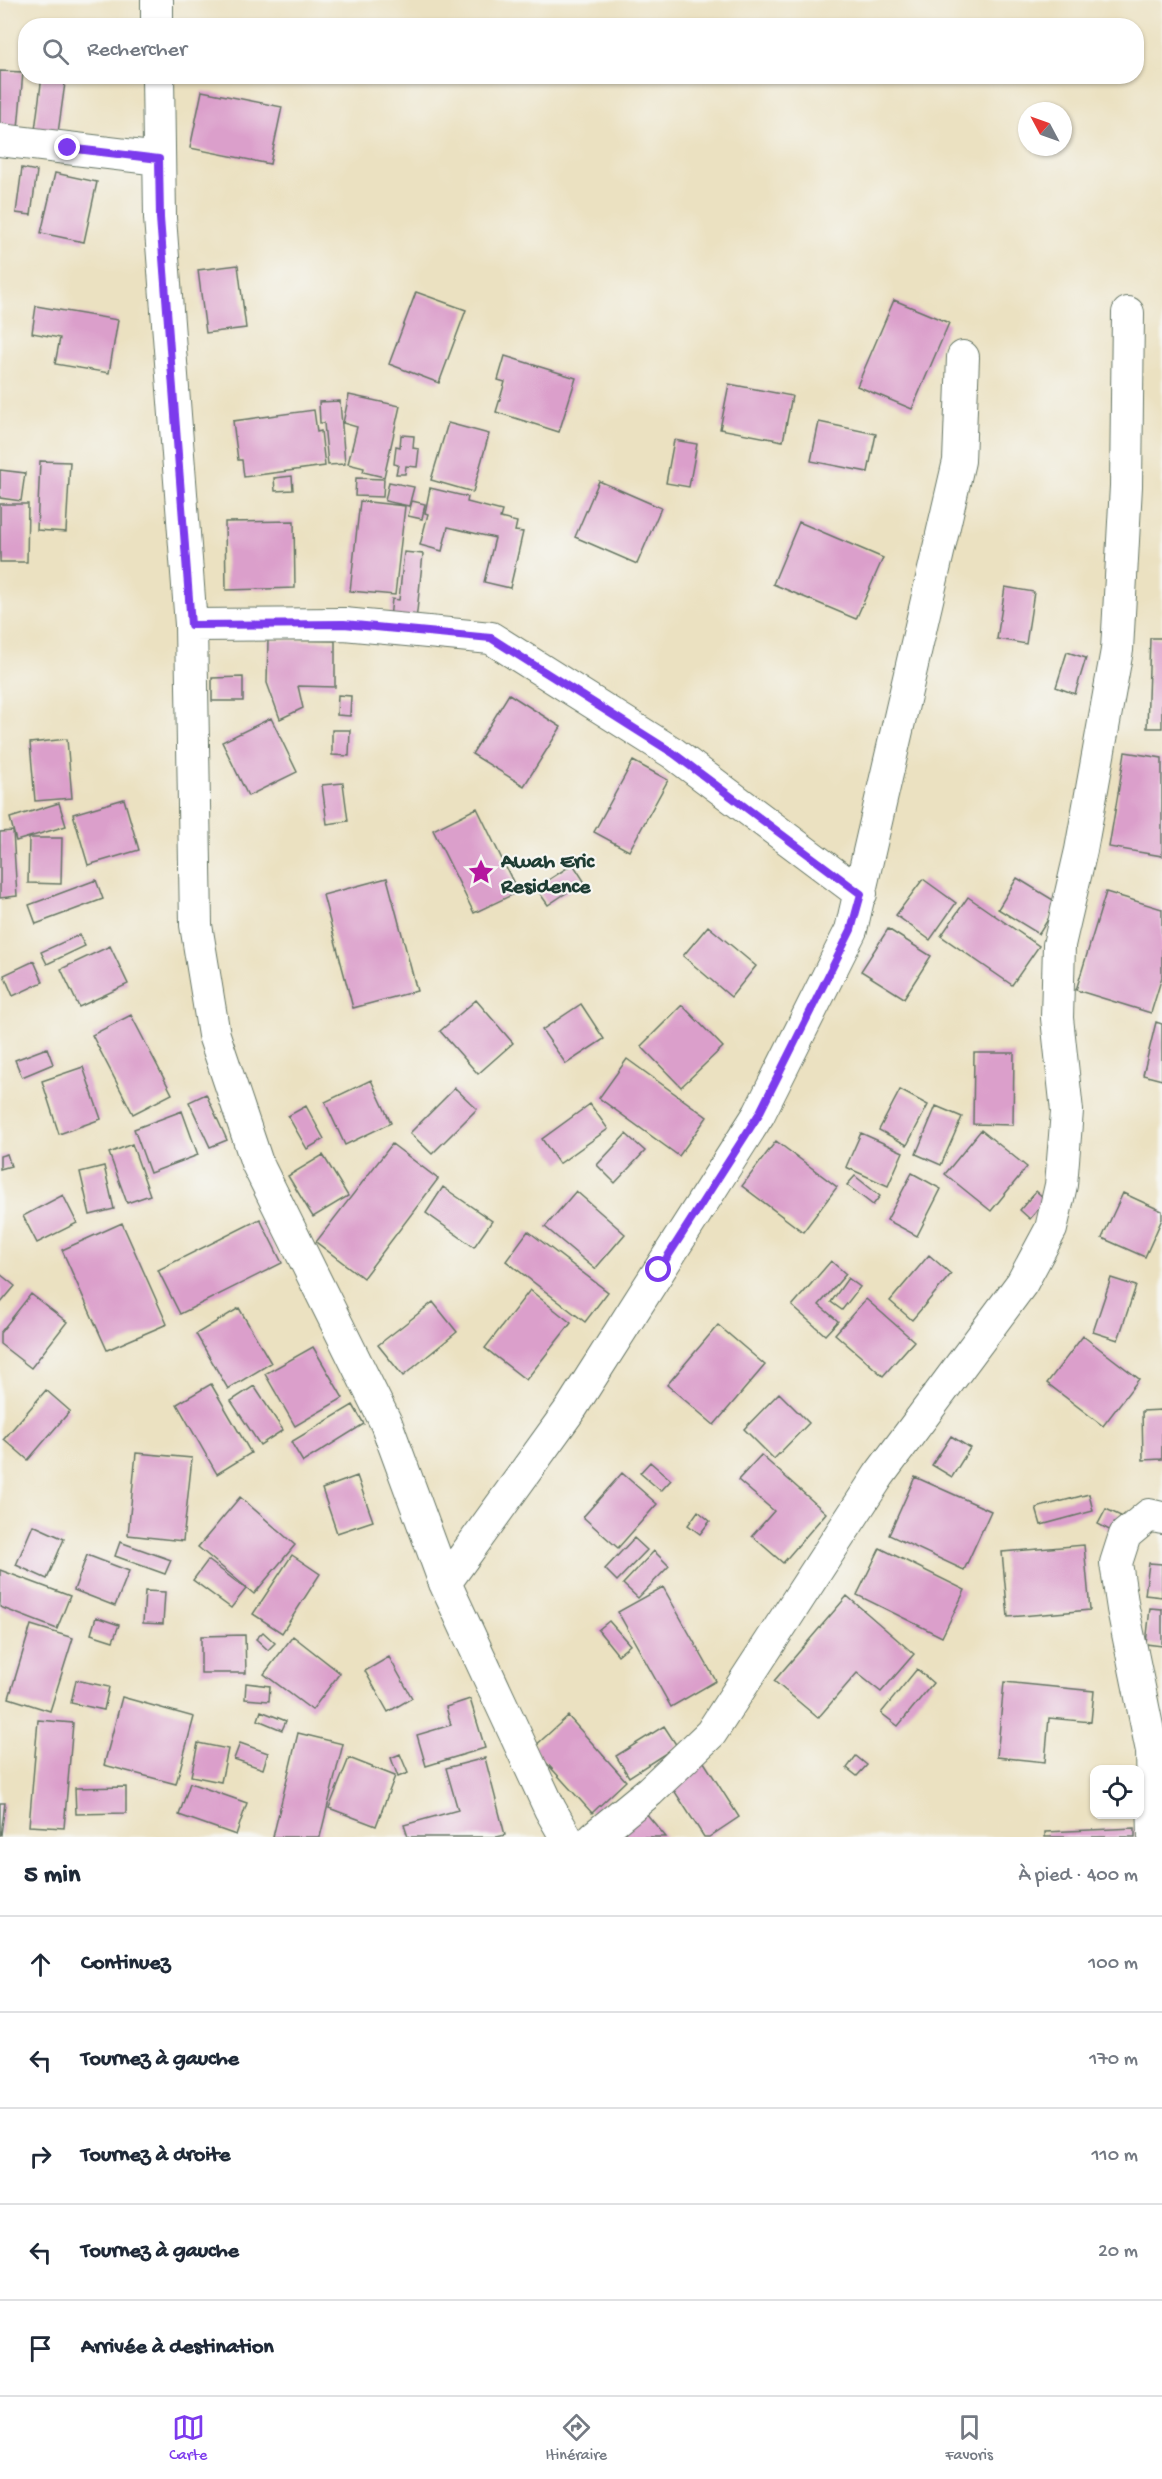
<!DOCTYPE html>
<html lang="fr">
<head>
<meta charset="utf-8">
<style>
	:root { --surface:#fff; --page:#f6f6f7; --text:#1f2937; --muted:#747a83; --line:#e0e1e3; --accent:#7c3aed }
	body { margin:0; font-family:"Gochi Hand",sans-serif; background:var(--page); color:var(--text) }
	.controls { position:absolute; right:18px; bottom:18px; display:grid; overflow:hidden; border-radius:12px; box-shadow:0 2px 4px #0004 }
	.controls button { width:54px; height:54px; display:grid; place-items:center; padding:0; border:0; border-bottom:2px solid var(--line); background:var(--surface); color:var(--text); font:30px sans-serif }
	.compass { position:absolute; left:1018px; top:102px; width:54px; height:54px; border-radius:50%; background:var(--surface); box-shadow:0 2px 4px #0004; rotate:311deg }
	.stop { position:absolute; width:18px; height:18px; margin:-14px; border:4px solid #7c3aed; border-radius:50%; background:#fff }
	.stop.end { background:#7c3aed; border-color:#fff; box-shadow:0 2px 6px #0008 }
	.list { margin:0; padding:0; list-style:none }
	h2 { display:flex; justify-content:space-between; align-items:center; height:78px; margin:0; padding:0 24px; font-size:26px }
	h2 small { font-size:20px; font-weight:400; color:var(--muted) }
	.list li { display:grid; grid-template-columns:39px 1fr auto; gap:18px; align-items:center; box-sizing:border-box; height:96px; padding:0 24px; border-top:2px solid var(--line) }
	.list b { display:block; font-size:22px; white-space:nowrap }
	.list em { font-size:20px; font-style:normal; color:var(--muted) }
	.icon { flex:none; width:33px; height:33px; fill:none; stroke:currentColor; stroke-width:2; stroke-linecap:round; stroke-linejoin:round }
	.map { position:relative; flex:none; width:1162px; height:1837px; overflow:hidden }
	.search { position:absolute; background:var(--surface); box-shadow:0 2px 4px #0004; left:18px; right:18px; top:18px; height:66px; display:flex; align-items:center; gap:15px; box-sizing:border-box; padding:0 21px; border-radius:24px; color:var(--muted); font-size:22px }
	.sheet { height:558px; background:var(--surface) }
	nav { display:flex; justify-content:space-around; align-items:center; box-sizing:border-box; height:84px; border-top:2px solid var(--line); background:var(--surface); font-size:16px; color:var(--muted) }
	nav a { display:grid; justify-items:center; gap:3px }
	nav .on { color:var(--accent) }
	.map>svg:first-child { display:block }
</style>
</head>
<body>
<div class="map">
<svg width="1162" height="1837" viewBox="0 0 1162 1837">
	<rect width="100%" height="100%" fill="#f6f6f2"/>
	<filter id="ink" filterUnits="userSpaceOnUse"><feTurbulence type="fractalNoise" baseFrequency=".0167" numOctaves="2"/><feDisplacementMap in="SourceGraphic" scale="12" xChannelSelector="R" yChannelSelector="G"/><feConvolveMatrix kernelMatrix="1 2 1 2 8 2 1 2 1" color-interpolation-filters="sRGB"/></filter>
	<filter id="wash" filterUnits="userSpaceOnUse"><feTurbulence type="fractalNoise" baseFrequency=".008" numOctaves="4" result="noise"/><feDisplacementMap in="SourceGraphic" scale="24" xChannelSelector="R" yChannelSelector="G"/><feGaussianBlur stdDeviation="1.35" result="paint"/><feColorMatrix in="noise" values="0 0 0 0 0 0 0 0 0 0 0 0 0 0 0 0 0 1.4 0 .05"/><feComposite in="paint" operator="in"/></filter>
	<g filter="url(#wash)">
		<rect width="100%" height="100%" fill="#ebe1c1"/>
		<g id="blocks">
			<path fill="#db9fcb" d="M0,71L23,72L18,129L0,128Z
				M42,76H66L58,133L35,130Z
				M202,91L282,107L270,164L190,148Z
				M22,168L37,171L31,215L16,213Z
				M55,173L97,182L84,242L41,233Z
				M238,265L246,328L206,333L198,270Z
				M416,292L466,310L439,383L389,364Z
				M894,300L949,323L912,409L857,386Z
				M36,306L118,320L109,373L55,364L60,338L32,333Z
				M505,356L576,378L559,432L496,412L505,382L498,380Z
				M729,384L792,396L783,441L720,429Z
				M349,395L400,406L384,477L363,472L364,468L348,464L357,427L343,423Z
				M340,401L345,464L328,465L324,423H320L319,402Z
				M314,410L317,432L321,431L325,466L244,477L242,460H238L233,421Z
				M819,422L876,434L868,472L811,461Z
				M448,423L489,434L473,492L431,480Z
				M401,435L414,436L413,448L419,449L417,467L406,466L405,474H396L398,465L394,464L396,446L400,447Z
				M674,440L697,444L689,487L666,483Z
				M40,461L70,462L66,532L37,530Z
				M0,470L25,473L21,501L0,498Z
				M292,476L293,490L275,491L274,478Z
				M356,478L384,479L383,497L355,496Z
				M599,481L661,508L637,564L575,537Z
				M389,482L414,487L409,506L385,501Z
				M430,488L468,497L467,502L502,511L500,518L517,522L515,531L523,532L510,588L484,582L495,538L448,527L442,551L420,545L428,514L425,513Z
				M360,501L405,506L395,595L350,591Z
				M412,501L425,504L422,519L408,516Z
				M0,504H28L27,562H0Z
				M294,521L295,588L226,590L225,522Z
				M799,522L883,558L856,619L773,584Z
				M404,552L423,554L416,621L390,618L392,599L399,600Z
				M1005,587L1034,592L1026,644L997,639Z
				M1150,638H1162V728H1147Z
				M268,640L335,641V687L298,686L303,708L280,719L267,683Z
				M1067,652L1086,658L1075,694L1056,687Z
				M243,677V701H212V678Z
				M509,694L561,727L524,786L472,754Z
				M338,695L351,696L350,716L337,715Z
				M271,718L297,772L248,796L222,742Z
				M332,730H350L349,756L332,755Z
				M67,739L72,798L35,801L30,743Z
				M1125,752L1162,758V856L1109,847Z
				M633,761L668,780L629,851L594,832Z
				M343,783L348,821L327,824L322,785Z
				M124,799L139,850L88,865L73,814Z
				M59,803L66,826L16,841L10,818Z
				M477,808L518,892L474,913L433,830Z
				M13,831L17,896L0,898V832Z
				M29,838H62L61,884L28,883Z
				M573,864L584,881L548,905L536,888Z
				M387,878L417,991L353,1008L323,895Z
				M1017,878L1058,903L1039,934L998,909Z
				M923,879L956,903L930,940L896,915Z
				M96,880L103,899L36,924L29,905Z
				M1106,892L1162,909V977L1151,1013L1076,990Z
				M968,897L1039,946L1012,985L941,936Z
				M708,926L756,966L731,997L683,956Z
				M888,929L931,956L904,998L861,971Z
				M79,935L85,946L47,964L41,952Z
				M110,946L128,984L79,1007L61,969Z
				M34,961L43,982L13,996L4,975Z
				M476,1000L513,1043L478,1074L440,1031Z
				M581,1004L604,1039L566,1064L542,1030Z
				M682,1005L723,1047L681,1087L641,1046Z
				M131,1015L172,1094L133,1114L92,1035Z
				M1156,1022L1162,1024V1080L1143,1075Z
				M47,1048L53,1064L22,1077L15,1060Z
				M974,1053H1014L1013,1125L973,1124Z
				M627,1059L707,1117L679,1156L599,1098Z
				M83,1067L101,1119L59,1134L42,1081Z
				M371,1080L391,1123L345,1145L325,1102Z
				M455,1088L477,1109L432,1154L410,1133Z
				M900,1090L928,1105L907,1145L879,1130Z
				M206,1094L227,1140L210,1147L189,1102Z
				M590,1104L608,1129L559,1164L542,1139Z
				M306,1106L324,1139L307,1149L288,1116Z
				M936,1106L962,1117L941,1165L916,1154Z
				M182,1111L198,1155L150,1173L134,1129Z
				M981,1130L1027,1167L991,1211L945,1174Z
				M861,1133L903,1152L888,1186L846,1167Z
				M626,1134L645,1151L615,1183L597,1165Z
				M776,1141L837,1187L803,1232L742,1186Z
				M132,1144L150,1195L127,1203L109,1153Z
				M392,1144L438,1179L363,1278L316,1242Z
				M7,1154L11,1166L0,1169V1156Z
				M323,1155L348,1196L313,1217L288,1176Z
				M104,1166L114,1209L90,1215L80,1172Z
				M912,1173L941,1189L917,1236L887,1220Z
				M855,1176L880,1196L873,1205L847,1185Z
				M443,1187L492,1221L474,1247L426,1213Z
				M576,1191L625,1234L595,1269L545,1227Z
				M1036,1191L1046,1200L1030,1219L1020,1210Z
				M1123,1193L1162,1211V1219L1145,1257L1102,1238Z
				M63,1195L77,1223L37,1243L23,1216Z
				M260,1219L282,1263L180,1314L158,1270Z
				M122,1223L167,1324L107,1350L62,1250Z
				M528,1231L608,1292L585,1322L506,1261Z
				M929,1255L951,1274L912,1320L890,1301Z
				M831,1261L846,1274L819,1305L838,1321L825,1335L792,1306Z
				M0,1274L15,1286L0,1304Z
				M848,1278L860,1287L842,1310L831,1302Z
				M1111,1278L1136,1286L1118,1340L1093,1332Z
				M530,1290L571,1323L526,1380L485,1348Z
				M31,1294L67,1322L31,1368L0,1344V1333Z
				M866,1299L914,1341L883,1376L835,1334Z
				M433,1302L457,1332L403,1376L378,1345Z
				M239,1308L271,1363L228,1389L196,1334Z
				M718,1325L765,1365L714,1425L667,1385Z
				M1083,1336L1139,1379L1103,1426L1047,1383Z
				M313,1347L343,1398L295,1426L265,1374Z
				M211,1384L251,1453L217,1474L177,1404Z
				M254,1386L283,1430L260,1445L231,1401Z
				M46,1390L70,1411L28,1460L4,1439Z
				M779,1393L809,1423L774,1459L744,1429Z
				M353,1405L364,1424L303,1462L291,1442Z
				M1162,1410V1459L1143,1460L1142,1411Z
				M951,1436L970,1448L952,1477L932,1465Z
				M136,1453L192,1458L183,1541L128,1535Z
				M761,1455L826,1513L783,1563L752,1536L774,1511L738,1480Z
				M650,1462L671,1480L661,1491L640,1473Z
				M622,1473L657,1504L618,1548L583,1517Z
				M357,1476L373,1521L337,1533L322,1489Z
				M915,1477L991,1511L964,1570L889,1535Z
				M1089,1494L1093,1511L1041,1525L1036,1508Z
				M240,1497L295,1545L254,1594L198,1547Z
				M1106,1509L1121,1516L1113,1532L1098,1524Z
				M698,1511L710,1521L700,1534L688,1525Z
				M33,1525L64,1539L47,1579L16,1565Z
				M634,1538L647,1550L617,1581L605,1569Z
				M120,1542L171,1560L165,1574L115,1556Z
				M1084,1545L1090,1610L1008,1617L1002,1552Z
				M880,1548L965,1590L942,1637L857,1595Z
				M654,1551L669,1566L638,1598L623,1584Z
				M87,1555L129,1571L115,1606L74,1590Z
				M292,1555L320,1574L282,1633L253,1614Z
				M208,1560L246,1589L231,1608L193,1580Z
				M1149,1563L1162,1564V1597L1145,1595Z
				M0,1570L70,1596L57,1629L0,1607Z
				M663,1587L716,1681L671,1707L618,1612Z
				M145,1591L165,1592L163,1624L143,1623Z
				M847,1596L914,1654L881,1692L857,1673L818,1718L774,1681Z
				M1150,1608L1162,1609V1646L1146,1644Z
				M96,1617L119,1625L113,1641L91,1634Z
				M609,1621L630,1645L618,1655L598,1630Z
				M31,1625L73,1638L50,1711L9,1698Z
				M263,1632L275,1643L268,1650L256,1639Z
				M245,1635L246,1673H201V1636Z
				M293,1636L340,1673L312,1710L264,1674Z
				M389,1657L412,1698L388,1712L365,1671Z
				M917,1669L933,1683L898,1726L881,1713Z
				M76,1680L109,1687L104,1710L71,1703Z
				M1004,1682L1094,1691L1091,1722L1049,1718L1045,1762L997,1757Z
				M246,1683L270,1686L269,1701L245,1699Z
				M122,1697L194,1717L176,1784L104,1765Z
				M470,1699L485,1748L426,1766L417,1735L451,1725L446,1707Z
				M261,1711L286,1721L282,1730L258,1720Z
				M568,1716L626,1781L592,1813L533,1748Z
				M38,1720L73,1723L64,1828L29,1826Z
				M664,1726L677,1746L629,1777L616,1756Z
				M298,1733L343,1744L320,1837H273Z
				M198,1743L228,1749L221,1782L191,1776Z
				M240,1743L268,1753L263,1769L234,1759Z
				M400,1754L408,1773L398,1777L391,1758Z
				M856,1756L867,1765L857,1776L847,1768Z
				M349,1758L395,1776L376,1826L329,1808Z
				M485,1758L505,1835L497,1837H408L404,1825L458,1810L446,1768Z
				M702,1759L739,1817L709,1837H704L668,1781Z
				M190,1783L247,1803L236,1835L179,1815Z
				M126,1787V1813L76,1814L75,1788Z
				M0,1803H5L1,1835H0Z
				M645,1812L666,1837H619L617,1835Z
				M1135,1828V1837H1045V1832Z"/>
		</g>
	</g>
	<g filter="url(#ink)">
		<use href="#blocks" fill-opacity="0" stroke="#667665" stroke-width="1.5"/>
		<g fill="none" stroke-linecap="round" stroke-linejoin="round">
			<g stroke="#667665" stroke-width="34">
				<path id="street" d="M157,0V26
					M158,76L160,218L191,625L196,925L214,1035L257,1163L386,1423L445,1583L550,1809L566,1837
					M0,140L159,159
					M191,625L344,624L491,638L673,753L861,894
					M445,1583L572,1407L759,1114L851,930L959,461L963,357
					M594,1837L650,1791L711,1733L879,1475L1022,1283L1051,1229L1061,1185L1067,1111L1057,1018L1059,945L1081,850L1117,650L1126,486L1128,313
					M1154,1837L1152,1751L1123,1609L1116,1563L1125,1535L1149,1515L1162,1518"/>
			</g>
			<use href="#street" stroke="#fff" stroke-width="32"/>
		</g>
	</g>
	<g fill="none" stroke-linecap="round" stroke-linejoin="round" filter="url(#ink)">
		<path stroke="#7c3aed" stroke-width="8" d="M68,148L159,159L160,218L191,625L344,624L491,638L673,753L861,894L851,930L759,1114L659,1270"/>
	</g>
	<defs>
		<g id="sight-bare" transform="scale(2.07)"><path d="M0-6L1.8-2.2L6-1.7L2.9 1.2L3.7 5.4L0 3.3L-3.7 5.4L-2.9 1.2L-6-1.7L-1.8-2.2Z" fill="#b5179e" stroke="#f6f6f2" stroke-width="2.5" paint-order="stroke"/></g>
	</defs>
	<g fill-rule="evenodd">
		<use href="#sight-bare" x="481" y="872"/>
	</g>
	<g text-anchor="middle" stroke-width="4.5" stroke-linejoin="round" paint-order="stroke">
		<g font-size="22" font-weight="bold" fill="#1f3d34" stroke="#f6f6f2" text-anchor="start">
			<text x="501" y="867">Awah Eric<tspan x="501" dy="25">Residence</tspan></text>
		</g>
	</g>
</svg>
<div class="controls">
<button><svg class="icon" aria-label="locate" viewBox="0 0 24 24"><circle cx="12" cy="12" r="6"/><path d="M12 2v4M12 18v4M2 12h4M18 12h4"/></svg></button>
</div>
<svg class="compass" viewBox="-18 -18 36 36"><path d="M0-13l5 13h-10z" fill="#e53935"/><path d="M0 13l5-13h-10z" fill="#747a83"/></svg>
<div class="stop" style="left:659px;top:1270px"></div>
<div class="stop end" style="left:68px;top:148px"></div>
<div class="search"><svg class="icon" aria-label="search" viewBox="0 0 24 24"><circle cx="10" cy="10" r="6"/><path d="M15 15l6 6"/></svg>Rechercher</div>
</div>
<section class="sheet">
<h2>5 min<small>À pied · 400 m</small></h2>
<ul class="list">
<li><svg class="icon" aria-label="ahead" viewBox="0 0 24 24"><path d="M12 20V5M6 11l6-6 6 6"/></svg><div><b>Continuez</b></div><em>100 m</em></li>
<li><svg class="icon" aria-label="left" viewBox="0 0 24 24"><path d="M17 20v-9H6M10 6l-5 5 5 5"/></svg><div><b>Tournez à gauche</b></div><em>170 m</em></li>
<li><svg class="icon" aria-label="right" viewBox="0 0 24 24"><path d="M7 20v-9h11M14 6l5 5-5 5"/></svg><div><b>Tournez à droite</b></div><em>110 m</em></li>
<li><svg class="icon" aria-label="left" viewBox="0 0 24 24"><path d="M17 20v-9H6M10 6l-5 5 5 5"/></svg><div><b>Tournez à gauche</b></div><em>20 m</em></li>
<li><svg class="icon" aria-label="arrive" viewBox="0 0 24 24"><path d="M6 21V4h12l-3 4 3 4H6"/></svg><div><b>Arrivée à destination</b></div></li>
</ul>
</section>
<nav>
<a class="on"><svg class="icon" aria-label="map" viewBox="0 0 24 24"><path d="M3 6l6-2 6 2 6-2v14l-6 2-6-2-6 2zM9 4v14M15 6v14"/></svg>Carte</a>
<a><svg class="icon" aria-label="directions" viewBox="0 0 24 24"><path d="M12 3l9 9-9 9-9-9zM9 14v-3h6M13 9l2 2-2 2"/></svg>Itinéraire</a>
<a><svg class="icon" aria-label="saved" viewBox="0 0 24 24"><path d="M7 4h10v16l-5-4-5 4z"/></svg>Favoris</a>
</nav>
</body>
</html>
